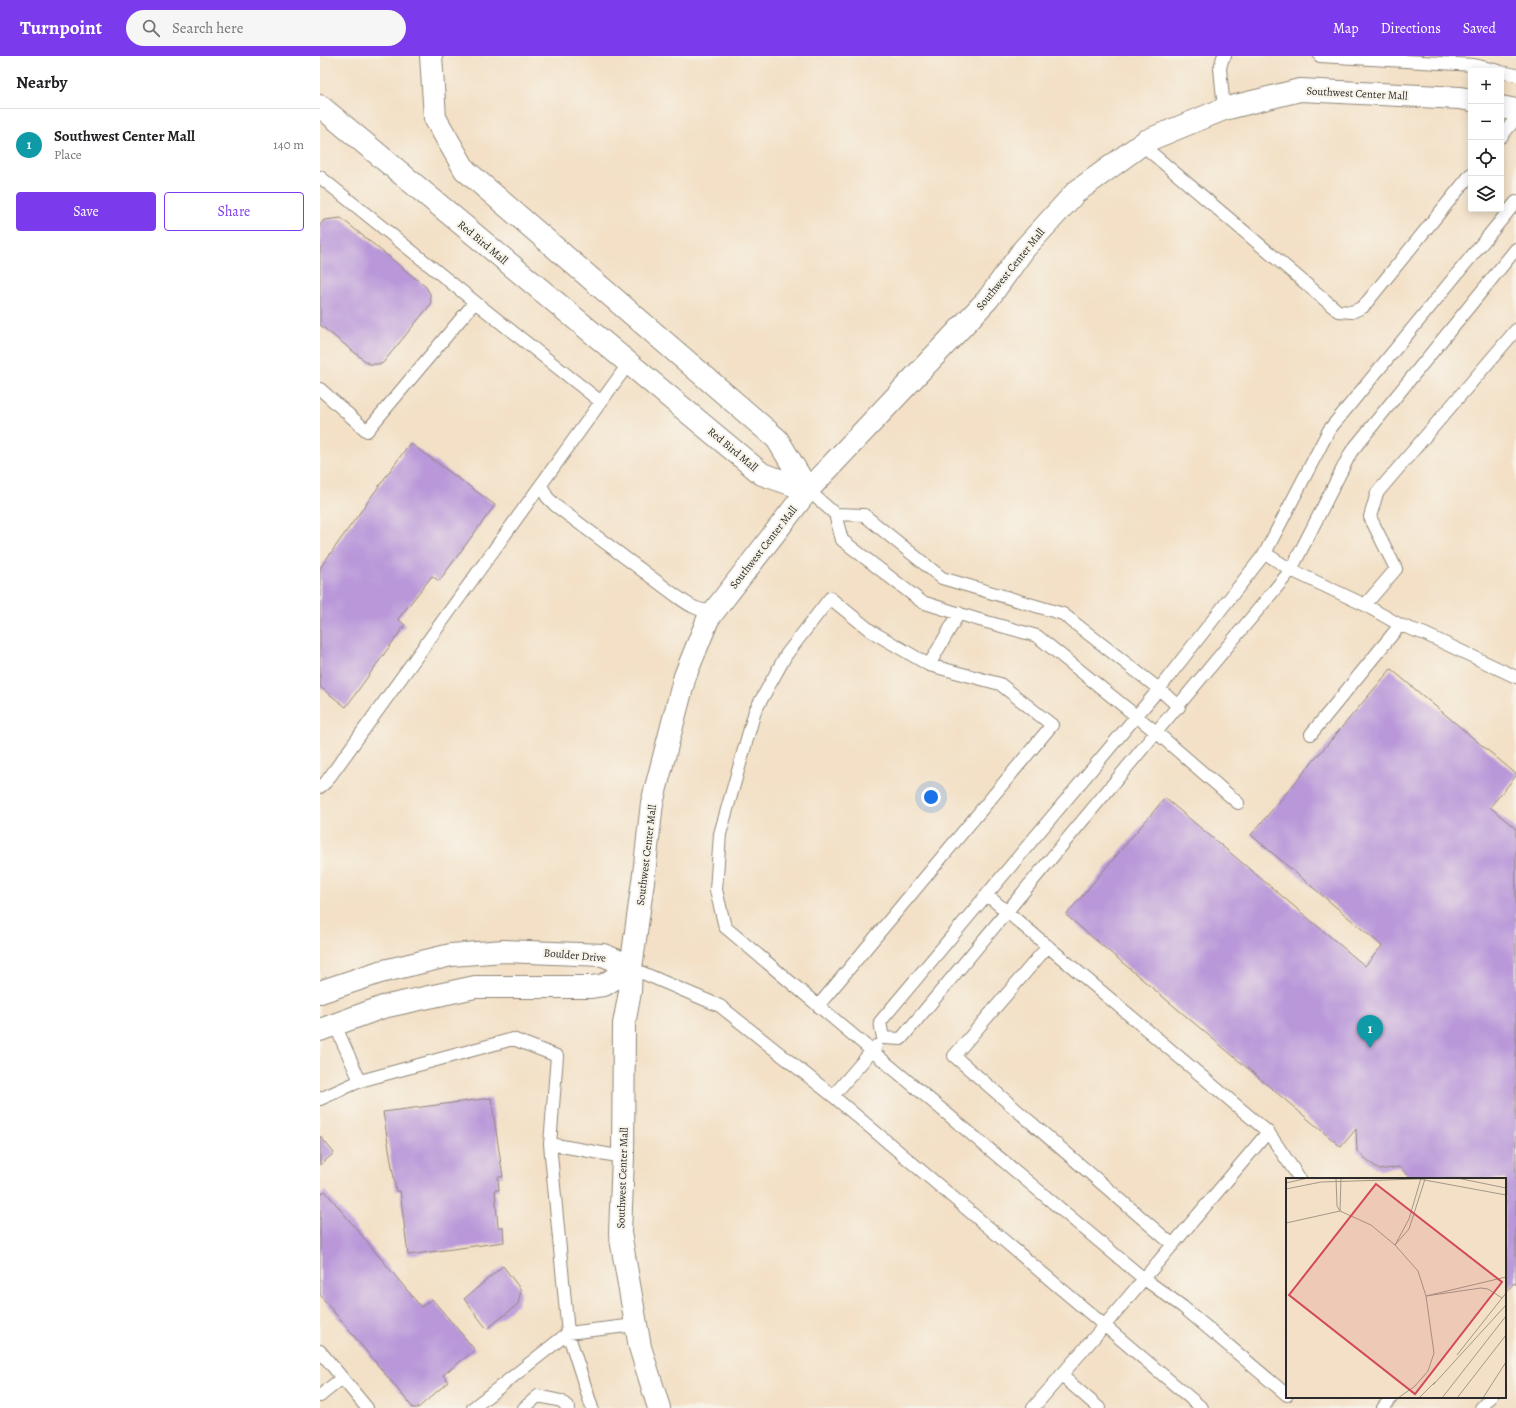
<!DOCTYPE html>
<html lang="en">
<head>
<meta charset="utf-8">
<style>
	:root { --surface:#fff; --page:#f6f6f6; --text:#202124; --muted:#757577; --line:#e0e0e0; --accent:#7c3aed }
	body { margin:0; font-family:Alegreya,serif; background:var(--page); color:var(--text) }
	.controls { position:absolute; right:12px; top:12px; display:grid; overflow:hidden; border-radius:4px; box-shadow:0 2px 10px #0003 }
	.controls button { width:36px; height:36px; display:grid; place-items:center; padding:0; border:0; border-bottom:1px solid var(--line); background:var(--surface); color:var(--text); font:20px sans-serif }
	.you { position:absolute; left:611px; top:741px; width:14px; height:14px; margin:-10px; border:3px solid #fff; border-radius:50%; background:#1a73e8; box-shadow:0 0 0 6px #1a73e833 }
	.badge { display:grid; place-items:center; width:26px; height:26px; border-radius:50%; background:var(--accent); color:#fff; font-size:13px; font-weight:700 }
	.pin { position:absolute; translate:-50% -33px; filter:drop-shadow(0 1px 2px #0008) }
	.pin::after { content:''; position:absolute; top:21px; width:14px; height:12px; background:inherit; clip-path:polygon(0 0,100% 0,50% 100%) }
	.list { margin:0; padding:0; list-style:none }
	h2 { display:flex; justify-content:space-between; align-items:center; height:52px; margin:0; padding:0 16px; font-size:17px }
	h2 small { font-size:13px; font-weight:400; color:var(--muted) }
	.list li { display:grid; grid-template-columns:26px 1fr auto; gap:12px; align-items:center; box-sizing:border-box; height:72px; padding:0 16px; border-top:1px solid var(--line) }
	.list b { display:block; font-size:15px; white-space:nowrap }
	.list p { margin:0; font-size:13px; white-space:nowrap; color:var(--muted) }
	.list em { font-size:13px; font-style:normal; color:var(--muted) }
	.actions { display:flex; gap:8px; padding:12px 16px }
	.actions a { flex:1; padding:9px 0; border:1px solid var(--accent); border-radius:4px; text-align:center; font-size:14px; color:var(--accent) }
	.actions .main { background:var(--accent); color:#fff }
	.icon { flex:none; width:22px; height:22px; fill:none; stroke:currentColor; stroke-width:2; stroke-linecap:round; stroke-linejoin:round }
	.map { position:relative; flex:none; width:1196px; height:1352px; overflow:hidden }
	header { display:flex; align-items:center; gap:24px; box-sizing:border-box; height:56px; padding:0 20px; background:var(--accent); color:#fff }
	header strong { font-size:19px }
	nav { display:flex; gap:22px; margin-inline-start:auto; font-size:14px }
	.search { width:280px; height:36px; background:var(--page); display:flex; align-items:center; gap:10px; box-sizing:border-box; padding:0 14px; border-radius:22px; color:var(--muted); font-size:15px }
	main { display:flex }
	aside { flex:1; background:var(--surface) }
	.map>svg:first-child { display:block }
</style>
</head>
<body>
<header>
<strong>Turnpoint</strong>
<div class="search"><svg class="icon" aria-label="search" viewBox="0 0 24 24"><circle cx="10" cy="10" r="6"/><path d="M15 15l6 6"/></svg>Search here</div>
<nav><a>Map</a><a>Directions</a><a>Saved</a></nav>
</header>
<main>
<aside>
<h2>Nearby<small></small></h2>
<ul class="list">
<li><span class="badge" style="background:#0f9aa8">1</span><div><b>Southwest Center Mall</b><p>Place</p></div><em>140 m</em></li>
</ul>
<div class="actions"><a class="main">Save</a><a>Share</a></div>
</aside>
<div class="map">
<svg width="1196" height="1352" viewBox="0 0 1196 1352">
	<rect width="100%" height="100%" fill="#f7f3e8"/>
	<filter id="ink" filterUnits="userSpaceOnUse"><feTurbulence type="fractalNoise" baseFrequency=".025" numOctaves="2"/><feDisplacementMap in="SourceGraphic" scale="8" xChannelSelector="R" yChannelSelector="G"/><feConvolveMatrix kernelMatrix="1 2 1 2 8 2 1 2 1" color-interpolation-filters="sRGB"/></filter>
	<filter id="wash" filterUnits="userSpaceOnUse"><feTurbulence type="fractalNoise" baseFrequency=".012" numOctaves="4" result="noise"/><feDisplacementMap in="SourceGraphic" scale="16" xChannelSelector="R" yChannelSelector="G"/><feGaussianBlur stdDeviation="0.9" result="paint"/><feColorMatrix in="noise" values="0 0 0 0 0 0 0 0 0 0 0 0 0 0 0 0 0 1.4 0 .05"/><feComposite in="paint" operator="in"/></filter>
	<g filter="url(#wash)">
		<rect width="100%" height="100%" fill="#f3e0c6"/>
		<g id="blocks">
			<path fill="#b997d9" d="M21,162L106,231L110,238L111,248L62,308H49L0,269V169L4,164Z
				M90,387L175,449L119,525L112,520L78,563L85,569L26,651L0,631V512Z
				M1071,613L1196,718V720L1170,751L1196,773V1229L1194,1227L1185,1237V1123H1093L1079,1111L1059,1114L1037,1095L1036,1073L1021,1091L746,859L845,742L1045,910L1062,890L931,779Z
				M171,1042L183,1121H178L179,1134H175L178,1171H183L184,1186L88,1199L80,1135H76L63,1056Z
				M0,1080L14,1097L0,1109Z
				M5,1135L101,1251L112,1243L155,1294L123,1319L128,1326L98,1352H93L0,1239V1139Z
				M183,1210L201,1234L198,1248L167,1273L144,1243Z"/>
		</g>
	</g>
	<g filter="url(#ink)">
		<use href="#blocks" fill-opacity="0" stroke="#8f8678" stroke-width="1"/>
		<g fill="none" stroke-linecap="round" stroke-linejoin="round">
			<g stroke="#8f8678" stroke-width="14">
				<path id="service" d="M1000,0L1154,9L1179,15
					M1181,16L1196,19
					M904,53L900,12L903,1L905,0
					M1181,81L1196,62
					M821,88L1018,255L1032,256L1043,251L1151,118
					M0,121L155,246L47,375L0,333
					M155,246L281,346
					M221,429L227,441L236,450L355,539C369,549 377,556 395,554
					M488,434L515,458L522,484L602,546L656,563L717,580L836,676L918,747
					M515,458L544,459L622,522L743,558L839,633L859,651
					M945,497L971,514L1045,549L1080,569L1105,578L1196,621
					M1045,549L1076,513L1050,461L1057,437L1196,274
					M609,609L639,557
					M991,678L1080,569
					M0,731L6,726L309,307
					M667,839L948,1076L980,1123
					M728,890L634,1000L853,1189
					M311,912L400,950L513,1040L882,1352
					M498,950L732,669L680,628L609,609L551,575L510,542L466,599L435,655L400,778L396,834L405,871L552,995L823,1222L863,1251L967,1339
					M563,982L560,966L839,633L945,497L1009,374L1196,146
					M563,982L581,983L971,514L1031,396L1196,193
					M40,1025L193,983L237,1000L230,1088L303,1101
					M513,1040L556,990
					M0,1043L40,1025L15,969
					M230,1088L248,1277L272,1352
					M0,1295L47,1352
					M741,1319L779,1352
					M0,1340L22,1322
					M153,1352L248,1277L315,1269
					M204,1352L218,1340L241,1345L249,1352
					M713,1352L784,1270L948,1076
					M1063,1352L1072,1341
					M1161,1352L1171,1341"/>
			</g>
			<g stroke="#8f8678" stroke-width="24">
				<path id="minor" d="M111,0L115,62L145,114L457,383L488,434
					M0,50L442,418L488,434
					M1181,51L1196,54
					M0,936L60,916L131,899L184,895L283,899L298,905L311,912L284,929L271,931H155L63,951L0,974
					M339,1352L320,1291L300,1177L303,1101L304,968L310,936L311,912L324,818L332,747L365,620L388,563L488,434L668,243L704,193L756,136L826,85L904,53L980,34L1140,42L1151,44"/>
			</g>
			<use href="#service" stroke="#fff" stroke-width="12"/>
			<use href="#minor" stroke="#fff" stroke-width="22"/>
		</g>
	</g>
	<g text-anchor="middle" stroke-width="4" stroke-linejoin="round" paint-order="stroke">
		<g font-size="11" fill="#2b2b2b" stroke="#f7f3e8">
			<text transform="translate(1037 37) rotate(3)" y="4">Southwest Center Mall</text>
			<text transform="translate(163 186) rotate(40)" y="4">Red Bird Mall</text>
			<text transform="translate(690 213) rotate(-51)" y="4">Southwest Center Mall</text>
			<text transform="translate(413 393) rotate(40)" y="4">Red Bird Mall</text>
			<text transform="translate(443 491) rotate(-52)" y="4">Southwest Center Mall</text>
			<text transform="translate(326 799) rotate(-83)" y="4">Southwest Center Mall</text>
			<text transform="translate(255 899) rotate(5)" y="4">Boulder Drive</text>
			<text transform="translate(302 1122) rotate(-88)" y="4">Southwest Center Mall</text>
		</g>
	</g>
	<g transform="translate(966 1122)">
		<rect width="220" height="220" fill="#f3e0c6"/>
		<path fill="none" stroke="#a39888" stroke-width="1" d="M50,0L51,28L54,33M171,0L220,10M0,5L22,0M0,11L35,4L133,1L220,17M54,33L55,0M0,45L54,33L85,47L109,67L132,93L140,118L148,175L142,193L129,208L112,220M109,67L123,51L139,1M109,67L123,41L135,0M140,118L220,99M140,118L195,110L202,111L216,120M171,177L220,115M147,207L220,127M133,220L149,204M156,220L220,138M171,220L220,157M197,220L220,184"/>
		<path fill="#d1495b" fill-opacity="0.15" stroke="#d1495b" stroke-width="2" d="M90,6L216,104L129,216L3,117Z"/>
		<rect width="220" height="220" fill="none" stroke="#2b2b2b" stroke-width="2"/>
	</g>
</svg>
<div class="controls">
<button>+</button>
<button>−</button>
<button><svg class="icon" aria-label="locate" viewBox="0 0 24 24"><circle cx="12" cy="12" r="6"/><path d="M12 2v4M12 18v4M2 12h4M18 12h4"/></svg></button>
<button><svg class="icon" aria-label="layers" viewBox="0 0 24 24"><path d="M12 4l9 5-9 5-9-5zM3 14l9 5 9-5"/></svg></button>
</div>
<div class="you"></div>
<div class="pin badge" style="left:1050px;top:992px;background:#0f9aa8">1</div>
</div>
</main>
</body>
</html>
